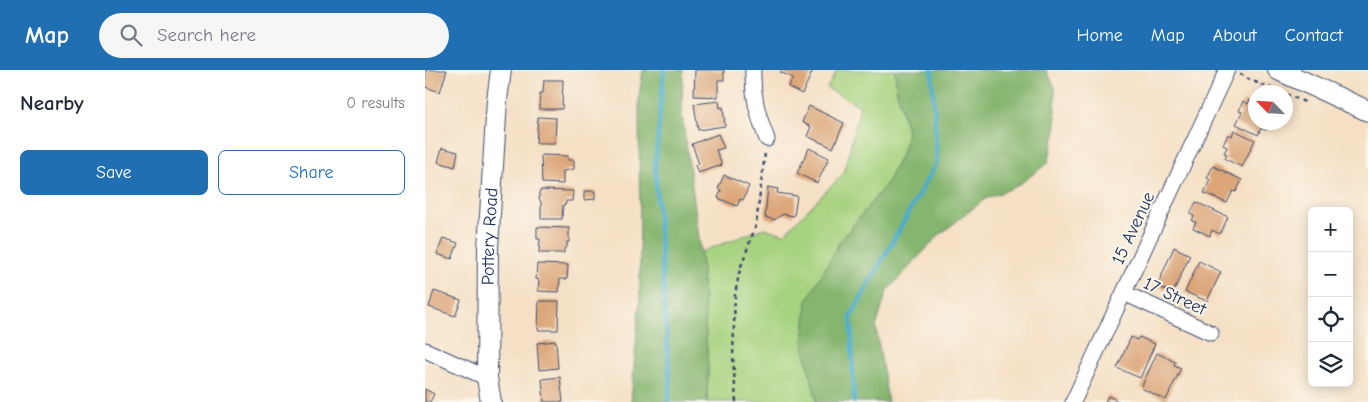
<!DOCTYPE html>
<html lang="en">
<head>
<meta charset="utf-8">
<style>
	:root { --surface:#fff; --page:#f6f6f7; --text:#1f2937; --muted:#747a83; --line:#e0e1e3; --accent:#1f6fb2 }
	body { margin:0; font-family:"Comic Neue",sans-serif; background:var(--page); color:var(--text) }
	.controls { position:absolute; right:15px; bottom:15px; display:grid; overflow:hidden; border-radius:8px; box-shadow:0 2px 12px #0003 }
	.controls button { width:45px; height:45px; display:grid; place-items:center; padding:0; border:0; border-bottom:1px solid var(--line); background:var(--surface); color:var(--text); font:25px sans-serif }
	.compass { position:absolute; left:823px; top:15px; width:45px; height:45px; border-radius:50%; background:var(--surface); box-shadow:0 2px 12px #0003; rotate:295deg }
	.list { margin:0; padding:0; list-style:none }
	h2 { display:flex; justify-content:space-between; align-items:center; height:65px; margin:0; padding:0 20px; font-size:21px }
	h2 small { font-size:16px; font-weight:400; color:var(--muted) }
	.actions { display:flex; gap:10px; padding:15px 20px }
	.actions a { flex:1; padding:11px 0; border:1px solid var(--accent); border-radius:8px; text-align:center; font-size:18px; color:var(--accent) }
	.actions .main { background:var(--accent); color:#fff }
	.icon { flex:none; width:28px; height:28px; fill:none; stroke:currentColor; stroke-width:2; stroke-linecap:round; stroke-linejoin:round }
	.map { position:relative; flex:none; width:943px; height:332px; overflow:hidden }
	header { display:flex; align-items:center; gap:30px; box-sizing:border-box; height:70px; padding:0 25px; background:var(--accent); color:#fff }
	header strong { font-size:24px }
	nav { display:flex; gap:28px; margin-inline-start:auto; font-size:18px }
	.search { width:350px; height:45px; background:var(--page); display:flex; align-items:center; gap:12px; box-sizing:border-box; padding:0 18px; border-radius:28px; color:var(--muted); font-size:19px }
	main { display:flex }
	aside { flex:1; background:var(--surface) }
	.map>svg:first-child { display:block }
</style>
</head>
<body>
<header>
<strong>Map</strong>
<div class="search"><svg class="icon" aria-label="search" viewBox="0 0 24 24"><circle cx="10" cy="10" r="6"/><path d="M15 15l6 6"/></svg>Search here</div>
<nav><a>Home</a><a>Map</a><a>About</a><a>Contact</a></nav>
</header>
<main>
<aside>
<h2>Nearby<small>0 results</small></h2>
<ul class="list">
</ul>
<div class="actions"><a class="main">Save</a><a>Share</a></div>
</aside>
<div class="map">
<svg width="943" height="332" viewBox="0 0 943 332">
	<rect width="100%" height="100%" fill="#fbf7ec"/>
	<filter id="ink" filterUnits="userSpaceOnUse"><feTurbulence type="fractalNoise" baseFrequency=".02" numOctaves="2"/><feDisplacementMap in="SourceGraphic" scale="10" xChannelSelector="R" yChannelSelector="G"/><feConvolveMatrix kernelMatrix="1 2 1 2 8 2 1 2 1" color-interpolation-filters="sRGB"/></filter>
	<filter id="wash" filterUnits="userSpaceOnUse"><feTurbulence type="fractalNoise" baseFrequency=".0096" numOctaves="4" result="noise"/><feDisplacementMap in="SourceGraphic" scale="20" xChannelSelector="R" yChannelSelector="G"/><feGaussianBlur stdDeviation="1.12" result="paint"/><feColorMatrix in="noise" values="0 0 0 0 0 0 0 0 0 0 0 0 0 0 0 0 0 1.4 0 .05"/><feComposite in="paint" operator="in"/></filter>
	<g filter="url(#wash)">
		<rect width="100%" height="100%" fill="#f5e0c5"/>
		<path fill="#a7d380" stroke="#61816f" d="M412,0H470L472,21L482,61L479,79L462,113L414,173L378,274L392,332H282L283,300L276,182L339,158L359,164L419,103L435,36L402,18Z"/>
		<path fill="#85b56e" stroke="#507266" d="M218,0H258L257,44L276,182L283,300L282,332H206L215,226L214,26Z
			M470,0H621L630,17L631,60L623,93L592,116L560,129L514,165L462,221L451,257L463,332H392L378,274L382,231L414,173L462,113L479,79L482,61L472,21Z"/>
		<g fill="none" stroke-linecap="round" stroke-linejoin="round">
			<path stroke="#4badca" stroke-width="4.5" d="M239,0L230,97L245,315L243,332
				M429,332L426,246L512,92L507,0"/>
		</g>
		<g id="blocks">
			<path fill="#dca679" d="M0,0H22L15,22L0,17Z
				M270,0H299V10H293V27L269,26Z
				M357,0H388L377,24L363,17L368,8L355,2Z
				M119,10H138L137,39H114L115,23H118Z
				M825,30L831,33V52H845L841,60L836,58L833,65L811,54L817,42L814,41L818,31L823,34Z
				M294,31L295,38L298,37L300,56L273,60L269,34Z
				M384,36L419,53L408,78L382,66L386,57L377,52Z
				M113,47L131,48L130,73H111Z
				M809,60L830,70L817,97L800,89L802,84L799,83L802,77L798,75L803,64L807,66Z
				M293,64L299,78L291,80L297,95L273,103L270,95L274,94L267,74Z
				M17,78L33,82L30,97L13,92Z
				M384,78L404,88L392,113L372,103Z
				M116,85L143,86V90H149V99L138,101V114L117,113Z
				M788,96L817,110L811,122L808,121L802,133L779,123L785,110L782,108Z
				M299,105L324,116L318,130L315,129L312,136L293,128L296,120L293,119Z
				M343,117L353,119L352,123L372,126L369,146L358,144L349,150L340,147Z
				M116,120L148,121L147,131H141V134L138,135L137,149H116V132L114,129V123Z
				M159,121H170V129L159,130Z
				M771,132L803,147L795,164L787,160L785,166L768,158L771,152L767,151L769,146L765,144Z
				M112,157L144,158V172H142V177L139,179V183H114L115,169H112Z
				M18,168L33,173L27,189L12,184Z
				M749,177L765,185L748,223L732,216Z
				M774,191L796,202L782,231L760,222Z
				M112,194L143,195L142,209H135L134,222L113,221L114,210L111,209Z
				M9,221L36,230L30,246L4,237Z
				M114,231H134L133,260H113Z
				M706,267L712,270L714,267L730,274L715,308L692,298Z
				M131,271L133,298L114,300L112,273Z
				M732,283L750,292L749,295L756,298L741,330L716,318Z
				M135,307L138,332H119L117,309Z
				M0,319L9,324L5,332H0Z
				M683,326L695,332H680Z"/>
		</g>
	</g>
	<g filter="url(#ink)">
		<use href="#blocks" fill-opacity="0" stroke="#3c4a6d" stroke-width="1"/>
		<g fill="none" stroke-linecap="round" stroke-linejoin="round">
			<g stroke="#3c4a6d" stroke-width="17">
				<path id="street" d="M328,0C327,25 333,46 342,69
					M699,223L786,263
					M0,280L62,308
					M648,332L802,0"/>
			</g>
			<g stroke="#3c4a6d" stroke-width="22">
				<g id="secondary">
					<path d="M853,0L943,41"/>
					<path id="s1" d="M66,332L62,308L63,178L72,30L76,0"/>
				</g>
			</g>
			<path stroke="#3c4a6d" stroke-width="2.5" stroke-dasharray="4 4" stroke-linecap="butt" d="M815,4L825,10L856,22
				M861,24L882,33
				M311,332L308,286L310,224L315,199L331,155L340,83"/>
			<use href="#street" stroke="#fff" stroke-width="15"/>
			<use href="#secondary" stroke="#fff" stroke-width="20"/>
		</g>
	</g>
	<g text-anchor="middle" stroke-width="4" stroke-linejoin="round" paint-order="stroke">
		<g font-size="18" fill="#1b2f5e" stroke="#fbf7ec">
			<text transform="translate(708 158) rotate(-65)" y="6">15 Avenue</text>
			<text dy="6" stroke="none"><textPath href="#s1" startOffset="166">Pottery Road</textPath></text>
			<text transform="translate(750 226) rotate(25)" y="6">17 Street</text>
		</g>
	</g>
</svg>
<div class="controls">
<button>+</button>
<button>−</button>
<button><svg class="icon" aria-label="locate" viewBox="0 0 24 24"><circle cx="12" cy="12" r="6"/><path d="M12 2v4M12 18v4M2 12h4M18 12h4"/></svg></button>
<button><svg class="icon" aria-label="layers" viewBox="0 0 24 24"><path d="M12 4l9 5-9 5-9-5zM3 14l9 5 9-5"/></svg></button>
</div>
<svg class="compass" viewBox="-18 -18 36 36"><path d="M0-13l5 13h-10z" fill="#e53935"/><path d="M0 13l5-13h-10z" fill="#747a83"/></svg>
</div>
</main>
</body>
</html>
